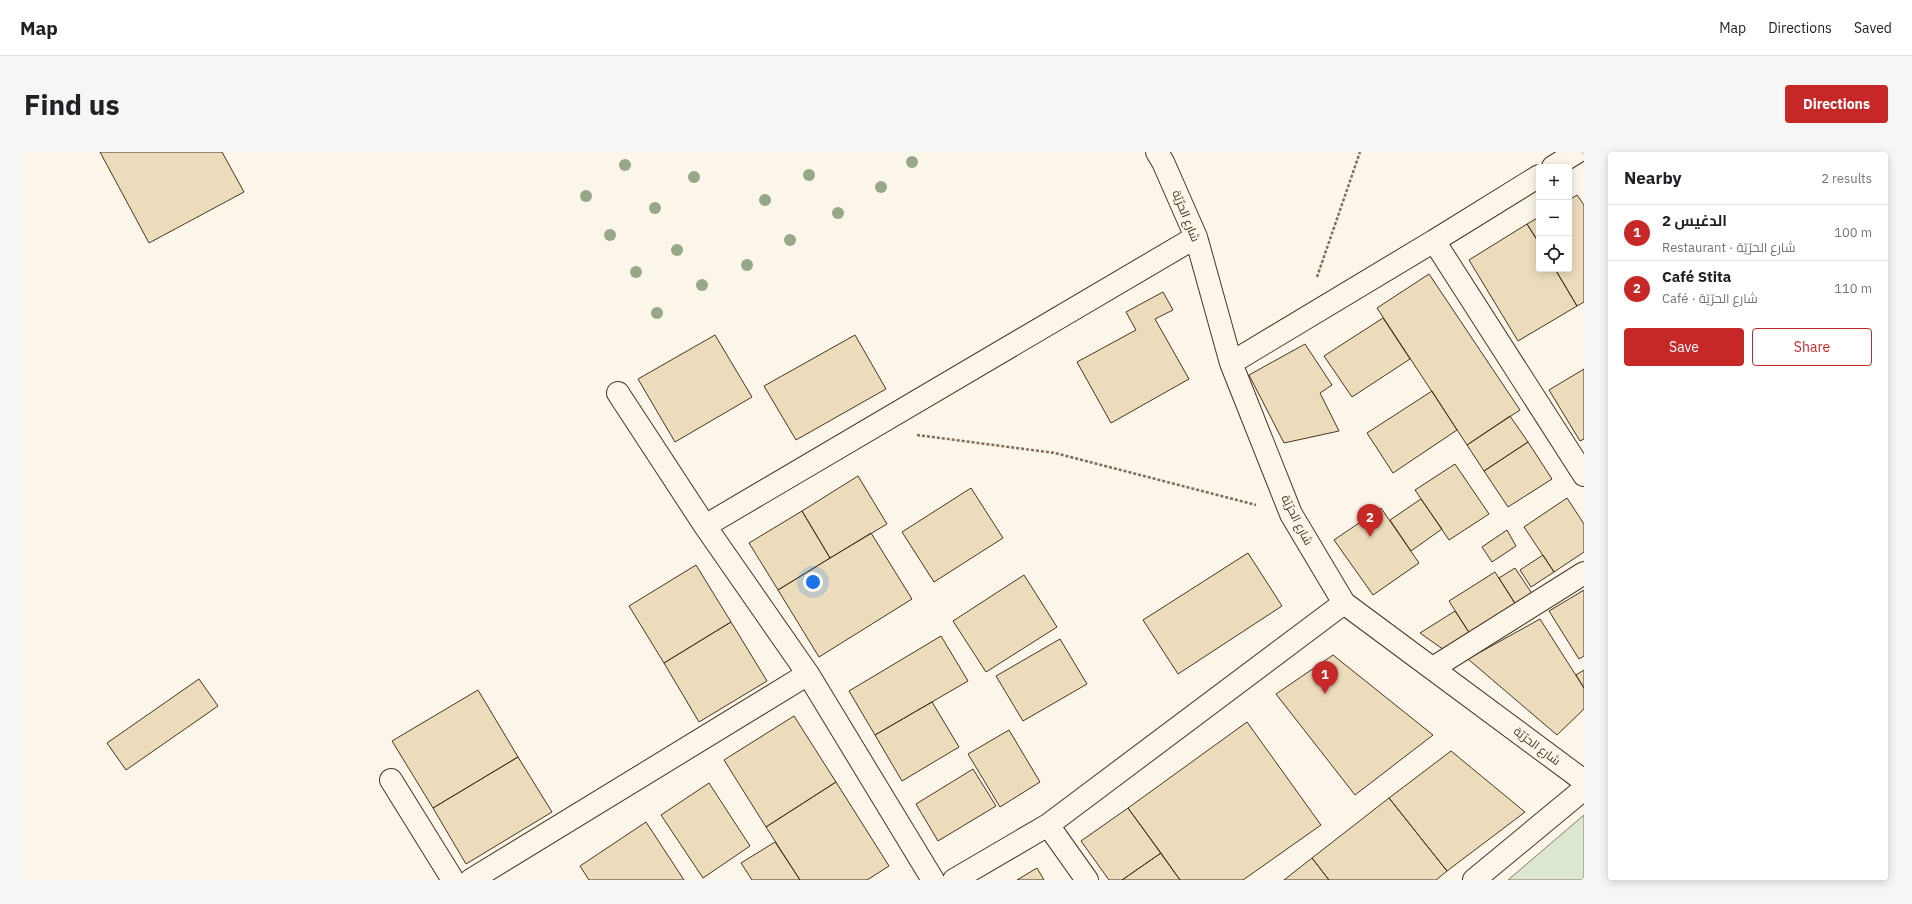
<!DOCTYPE html>
<html lang="en">
<head>
<meta charset="utf-8">
<style>
	:root { --surface:#fff; --page:#f6f6f6; --text:#202124; --muted:#757577; --line:#e0e0e0; --accent:#c62828 }
	body { margin:0; font-family:"IBM Plex Sans",Cairo,sans-serif; background:var(--page); color:var(--text) }
	.controls { position:absolute; right:12px; top:12px; display:grid; overflow:hidden; border-radius:4px; box-shadow:0 2px 10px #0003 }
	.controls button { width:36px; height:36px; display:grid; place-items:center; padding:0; border:0; border-bottom:1px solid var(--line); background:var(--surface); color:var(--text); font:20px sans-serif }
	.you { position:absolute; left:789px; top:430px; width:14px; height:14px; margin:-10px; border:3px solid #fff; border-radius:50%; background:#1a73e8; box-shadow:0 0 0 6px #1a73e833 }
	.badge { display:grid; place-items:center; width:26px; height:26px; border-radius:50%; background:var(--accent); color:#fff; font-size:13px; font-weight:700 }
	.pin { position:absolute; translate:-50% -33px; filter:drop-shadow(0 1px 2px #0008) }
	.pin::after { content:''; position:absolute; top:21px; width:14px; height:12px; background:inherit; clip-path:polygon(0 0,100% 0,50% 100%) }
	.list { margin:0; padding:0; list-style:none }
	h2 { display:flex; justify-content:space-between; align-items:center; height:52px; margin:0; padding:0 16px; font-size:17px }
	h2 small { font-size:13px; font-weight:400; color:var(--muted) }
	.list li { display:grid; grid-template-columns:26px 1fr auto; gap:12px; align-items:center; box-sizing:border-box; height:56px; padding:0 16px; border-top:1px solid var(--line) }
	.list b { display:block; font-size:15px; white-space:nowrap }
	.list p { margin:0; font-size:13px; white-space:nowrap; color:var(--muted) }
	.list em { font-size:13px; font-style:normal; color:var(--muted) }
	.actions { display:flex; gap:8px; padding:12px 16px }
	.actions a { flex:1; padding:9px 0; border:1px solid var(--accent); border-radius:4px; text-align:center; font-size:14px; color:var(--accent) }
	.actions .main { background:var(--accent); color:#fff }
	.icon { flex:none; width:22px; height:22px; fill:none; stroke:currentColor; stroke-width:2; stroke-linecap:round; stroke-linejoin:round }
	.map { position:relative; flex:none; width:1560px; height:728px; overflow:hidden; border-radius:4px }
	header { display:flex; align-items:center; gap:24px; box-sizing:border-box; height:56px; padding:0 20px; background:var(--surface); border-bottom:1px solid var(--line) }
	header strong { font-size:19px }
	nav { display:flex; gap:22px; margin-inline-start:auto; font-size:14px }
	.intro { display:flex; align-items:center; justify-content:space-between; box-sizing:border-box; height:96px; padding:0 24px }
	h1 { margin:0; font-size:28px }
	.button { padding:10px 18px; border-radius:4px; background:var(--accent); color:#fff; font-size:14px; font-weight:700 }
	main { display:flex; gap:24px; padding:0 24px }
	aside { flex:1; background:var(--surface); border-radius:4px; box-shadow:0 2px 10px #0003 }
	.map>svg:first-child { display:block }
</style>
</head>
<body>
<header>
<strong>Map</strong>
<nav><a>Map</a><a>Directions</a><a>Saved</a></nav>
</header>
<div class="intro"><h1>Find us</h1><a class="button">Directions</a></div>
<main>
<div class="map">
<svg width="1560" height="728" viewBox="0 0 1560 728">
	<rect width="100%" height="100%" fill="#fbf6e9"/>
	<path fill="#dce7d0" stroke="#887966" d="M1560,663V728H1484Z"/>
	<path fill="#ecdcbc" stroke="#4a3520" d="M76,0H198L220,40L125,91Z
		M1553,43L1560,53V150L1553,154L1531,117H1545V48Z
		M1515,65V91L1503,72Z
		M1503,72L1515,91V117H1531L1553,154L1494,189L1445,108Z
		M1405,122L1496,258L1443,293L1353,156Z
		M1139,140L1149,158L1131,167L1165,227L1087,271L1053,210L1112,178L1102,160Z
		M1359,166L1386,207L1328,245L1300,204Z
		M691,183L728,245L651,290L614,227Z
		M831,183L862,237L772,288L740,234Z
		M1281,192L1308,233L1296,241L1315,279L1260,291L1225,223Z
		M1560,217V287L1556,289L1525,238Z
		M1408,239L1433,278L1369,321L1343,281Z
		M1486,264L1504,290L1460,319L1443,293Z
		M1504,290L1528,327L1484,355L1460,319Z
		M1431,312L1465,362L1425,388L1391,338Z
		M834,324L863,372L806,406L778,359Z
		M947,336L979,386L910,430L878,380Z
		M1543,346L1560,372V400L1530,420L1500,375Z
		M1397,347L1418,377L1387,399L1366,368Z
		M1357,356L1395,411L1349,443L1310,388Z
		M778,359L806,406L754,438L725,391Z
		M1483,378L1492,394L1468,410L1458,395Z
		M847,381L888,447L795,505L754,438Z
		M1224,401L1258,454L1154,522L1119,468Z
		M1519,403L1530,420L1507,435L1496,418Z
		M672,413L707,470L640,511L605,454Z
		M1491,416L1509,443L1492,453L1475,426Z
		M1471,420L1492,453L1446,482L1425,449Z
		M1000,423L1033,475L962,520L929,469Z
		M1560,438V504L1555,507L1525,459Z
		M1431,459L1446,482L1420,498L1396,481Z
		M1516,467L1560,536V557L1533,583L1444,507Z
		M707,470L743,529L675,570L640,511Z
		M917,484L944,529L851,583L825,539Z
		M1036,487L1063,532L999,569L972,524Z
		M1309,503L1409,583L1331,643L1252,542Z
		M1560,518V536L1552,523Z
		M175,527L194,554L102,618L83,591Z
		M454,538L494,605L409,656L368,589Z
		M908,550L935,595L878,629L851,583Z
		M770,564L812,630L742,675L700,608Z
		M1223,570L1297,673L1219,728H1156L1104,656Z
		M985,578L1016,630L976,655L944,602Z
		M1427,599L1501,660L1423,719L1365,646Z
		M494,605L528,660L442,712L409,656Z
		M949,617L972,654L914,689L892,652Z
		M812,630L865,714L843,728H776L742,675Z
		M685,631L726,694L679,726L637,663Z
		M1365,646L1423,719L1412,728H1305L1288,706Z
		M1104,656L1137,701L1098,728H1085L1057,689Z
		M622,670L660,728H565L556,714Z
		M751,690L776,728H728L717,711Z
		M1137,701L1156,728H1098Z
		M1288,706L1305,728H1260Z
		M1013,716L1020,728H993Z"/>
	<g fill="none" stroke-linecap="round" stroke-linejoin="round">
		<g stroke="#4a3520" stroke-width="24">
			<path id="street" d="M1133,0L1139,10L1172,85L1207,211L1267,362L1320,451L1560,629
				M1529,15L1553,0
				M1515,24L1410,89L1560,323
				M1207,211L1410,89
				M594,241L681,374L784,522L909,728
				M681,374L1172,85
				M1409,516L1560,421
				M367,628L429,728
				M1024,673L1063,728
				M447,728L784,522
				M930,728L1024,673L1320,451
				M1450,728L1560,637"/>
		</g>
		<path stroke="#7f6f5c" stroke-width="2.5" stroke-dasharray="3 2" stroke-linecap="butt" d="M1293,125L1336,0
			M893,283L1031,301L1232,353"/>
		<use href="#street" stroke="#fbf6e9" stroke-width="22"/>
	</g>
	<g fill="#96a887">
		<circle cx="888" cy="10" r="6"/>
		<circle cx="601" cy="13" r="6"/>
		<circle cx="785" cy="23" r="6"/>
		<circle cx="670" cy="25" r="6"/>
		<circle cx="857" cy="35" r="6"/>
		<circle cx="562" cy="44" r="6"/>
		<circle cx="741" cy="48" r="6"/>
		<circle cx="631" cy="56" r="6"/>
		<circle cx="814" cy="61" r="6"/>
		<circle cx="586" cy="83" r="6"/>
		<circle cx="766" cy="88" r="6"/>
		<circle cx="653" cy="98" r="6"/>
		<circle cx="723" cy="113" r="6"/>
		<circle cx="612" cy="120" r="6"/>
		<circle cx="678" cy="133" r="6"/>
		<circle cx="633" cy="161" r="6"/>
	</g>
	<g text-anchor="middle" stroke-width="3" stroke-linejoin="round" paint-order="stroke">
		<g font-size="12" fill="#4a3520" stroke="#fbf6e9">
			<text transform="translate(1162 64) rotate(68)" y="4">شارع الحرّيّة</text>
			<text transform="translate(1273 368) rotate(63)" y="4">شارع الحرّيّة</text>
			<text transform="translate(1513 594) rotate(37)" y="4">شارع الحرّيّة</text>
		</g>
	</g>
</svg>
<div class="controls">
<button>+</button>
<button>−</button>
<button><svg class="icon" aria-label="locate" viewBox="0 0 24 24"><circle cx="12" cy="12" r="6"/><path d="M12 2v4M12 18v4M2 12h4M18 12h4"/></svg></button>
</div>
<div class="you"></div>
<div class="pin badge" style="left:1301px;top:542px">1</div>
<div class="pin badge" style="left:1346px;top:385px">2</div>
</div>
<aside>
<h2>Nearby<small>2 results</small></h2>
<ul class="list">
<li><span class="badge">1</span><div><b>الدغيس 2</b><p>Restaurant · شارع الحرّيّة</p></div><em>100 m</em></li>
<li><span class="badge">2</span><div><b>Café Stita</b><p>Café · شارع الحرّيّة</p></div><em>110 m</em></li>
</ul>
<div class="actions"><a class="main">Save</a><a>Share</a></div>
</aside>
</main>
</body>
</html>
